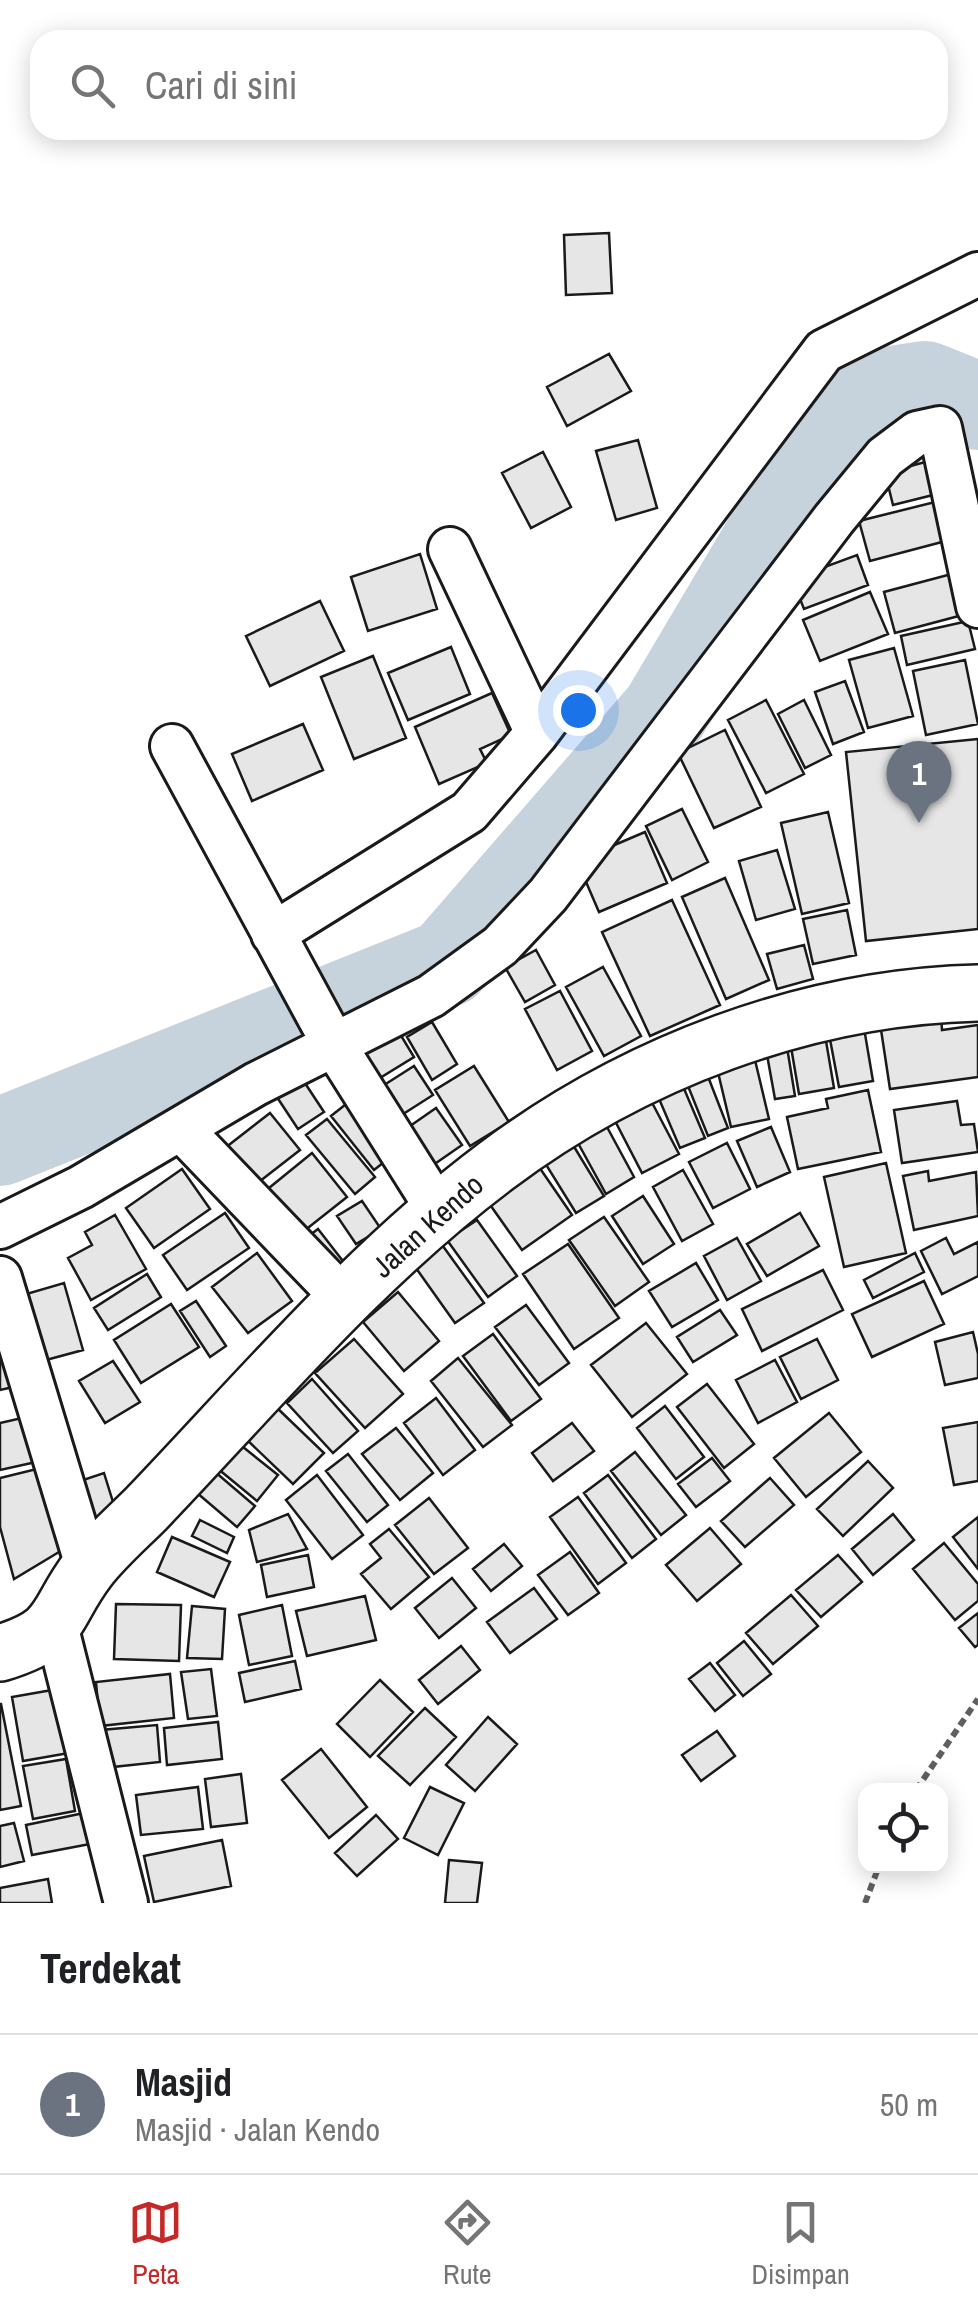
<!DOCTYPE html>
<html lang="id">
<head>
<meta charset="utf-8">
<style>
	:root { --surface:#fff; --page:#f2f2f2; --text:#202124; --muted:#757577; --line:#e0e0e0; --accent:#c62828 }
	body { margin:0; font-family:"Archivo Narrow",sans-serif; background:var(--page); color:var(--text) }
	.controls { position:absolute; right:30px; bottom:30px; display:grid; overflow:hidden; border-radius:20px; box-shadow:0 5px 25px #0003 }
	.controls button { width:90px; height:90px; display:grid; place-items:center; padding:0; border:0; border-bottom:2px solid var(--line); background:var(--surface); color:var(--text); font:50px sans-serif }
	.you { position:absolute; left:578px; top:710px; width:35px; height:35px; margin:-25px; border:8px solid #fff; border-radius:50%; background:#1a73e8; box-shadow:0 0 0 15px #1a73e833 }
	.badge { display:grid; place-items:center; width:65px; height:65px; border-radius:50%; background:var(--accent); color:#fff; font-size:32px; font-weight:700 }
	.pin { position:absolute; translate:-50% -82px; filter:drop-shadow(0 2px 5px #0008) }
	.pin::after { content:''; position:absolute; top:52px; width:35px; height:30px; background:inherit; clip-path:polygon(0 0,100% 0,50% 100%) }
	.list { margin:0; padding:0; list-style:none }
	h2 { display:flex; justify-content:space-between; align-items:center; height:130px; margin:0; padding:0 40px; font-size:42px }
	h2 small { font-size:32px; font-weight:400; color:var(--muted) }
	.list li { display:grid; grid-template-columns:65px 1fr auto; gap:30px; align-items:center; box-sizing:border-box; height:140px; padding:0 40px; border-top:2px solid var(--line) }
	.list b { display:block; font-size:38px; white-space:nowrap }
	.list p { margin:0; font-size:32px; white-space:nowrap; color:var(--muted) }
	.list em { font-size:32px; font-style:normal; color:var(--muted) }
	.icon { flex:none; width:55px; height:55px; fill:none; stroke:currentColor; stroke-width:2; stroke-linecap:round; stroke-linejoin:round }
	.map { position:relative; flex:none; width:978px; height:1903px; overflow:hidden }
	.search { position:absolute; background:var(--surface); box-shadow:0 5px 25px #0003; left:30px; right:30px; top:30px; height:110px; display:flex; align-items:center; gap:25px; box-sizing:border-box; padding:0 35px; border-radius:30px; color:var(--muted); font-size:38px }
	.sheet { height:270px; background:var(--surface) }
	nav { display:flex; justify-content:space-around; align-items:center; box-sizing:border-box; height:140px; border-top:2px solid var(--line); background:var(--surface); font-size:28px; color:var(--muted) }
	nav a { display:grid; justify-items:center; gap:5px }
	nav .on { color:var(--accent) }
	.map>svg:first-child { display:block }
</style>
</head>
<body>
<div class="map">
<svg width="978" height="1903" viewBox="0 0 978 1903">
	<rect width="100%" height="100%" fill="#fff"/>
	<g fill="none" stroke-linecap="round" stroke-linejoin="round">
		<path stroke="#c6d2dc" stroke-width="88" d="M0,1142L447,963L665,712L835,425L872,393L925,385L978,406"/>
	</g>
	<path fill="#e6e6e6" stroke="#1a1a1a" stroke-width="2.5" d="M609,233L612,293L566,295L564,235Z
		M609,354L631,391L567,426L547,387Z
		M638,440L657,508L616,520L596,451Z
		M543,452L571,507L531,528L502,473Z
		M936,459L945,492L893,505L885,473Z
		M947,499L957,538L870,561L859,521Z
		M420,554L437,609L368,631L351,577Z
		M857,555L868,585L804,609L792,579Z
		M959,572L970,613L895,633L884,592Z
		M870,592L888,634L820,661L803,620Z
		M320,601L344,651L270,686L246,636Z
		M968,621L975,649L907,665L901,636Z
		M451,647L470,694L408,720L388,673Z
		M894,648L913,716L868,728L849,660Z
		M373,656L406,738L354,759L321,677Z
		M965,660L978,724L926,735L913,671Z
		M845,681L864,732L833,744L815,692Z
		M492,693L511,735L480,749L487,763L439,784L415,727Z
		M766,700L804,774L766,793L728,720Z
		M804,700L831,755L805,768L778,714Z
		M303,724L323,770L252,801L232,754Z
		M725,730L761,807L714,828L678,753Z
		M978,739V929L866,941L846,752Z
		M682,809L708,862L672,880L646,826Z
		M828,812L849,903L802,914L781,823Z
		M645,832L667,883L599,912L577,861Z
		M777,850L795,909L756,920L739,861Z
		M725,878L769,980L726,999L682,897Z
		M672,900L720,1005L650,1036L602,932Z
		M847,910L856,955L813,964L803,919Z
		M804,945L813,979L777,989L767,954Z
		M536,950L555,985L525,1002L505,967Z
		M603,967L641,1036L604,1056L566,987Z
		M560,991L592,1051L557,1070L525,1009Z
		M941,1015L942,1030L978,1025V1077L890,1089L880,1023Z
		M391,1019L414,1057L375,1081L352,1042Z
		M432,1022L457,1064L432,1080L407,1037Z
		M864,1028L873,1081L839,1087L829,1034Z
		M785,1035L795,1096L775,1099L764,1038Z
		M825,1035L834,1088L799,1094L790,1041Z
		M755,1060L769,1119L731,1127L717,1068Z
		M414,1066L433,1095L389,1123L370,1094Z
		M474,1066L509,1122L470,1146L435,1090Z
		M295,1068L324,1112L298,1129L269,1085Z
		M707,1074L728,1128L708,1136L686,1081Z
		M682,1084L705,1138L680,1148L657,1094Z
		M868,1090L881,1152L798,1169L787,1117L828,1108L826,1099Z
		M648,1095L679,1154L642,1173L612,1115Z
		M355,1097L398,1151L374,1170L331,1116Z
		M957,1101L961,1125L974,1124L978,1152L902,1163L894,1110Z
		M436,1108L462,1145L426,1170L400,1133Z
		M270,1113L300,1150L255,1185L225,1148Z
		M327,1119L375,1177L355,1194L306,1135Z
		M607,1127L634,1177L606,1194L578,1143Z
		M771,1127L790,1172L757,1187L737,1141Z
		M727,1143L750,1189L713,1208L689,1162Z
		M573,1145L604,1196L576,1213L545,1163Z
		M312,1153L347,1197L304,1231L269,1188Z
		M886,1163L906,1253L844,1267L824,1177Z
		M537,1164L572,1215L522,1250L486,1199Z
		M182,1169L210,1209L154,1248L126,1208Z
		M683,1170L713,1224L682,1241L653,1187Z
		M928,1171L929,1181L976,1172L978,1216L914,1230L903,1176Z
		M643,1196L674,1244L643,1264L612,1216Z
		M362,1201L381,1229L356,1244L337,1216Z
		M225,1213L249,1248L187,1290L163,1255Z
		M800,1213L819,1246L767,1276L747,1244Z
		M115,1215L146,1269L91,1300L68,1258L92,1245L85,1232Z
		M604,1217L649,1282L615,1306L569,1240Z
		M477,1220L517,1276L488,1297L447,1240Z
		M318,1229L346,1265L314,1289L286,1253Z
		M737,1238L761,1281L727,1300L704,1256Z
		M946,1238L954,1254L978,1242V1276L942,1294L921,1251Z
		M440,1242L484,1303L455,1323L411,1261Z
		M568,1244L619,1318L574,1349L523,1274Z
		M257,1253L292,1301L248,1333L212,1287Z
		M915,1253L924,1272L873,1298L864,1280Z
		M696,1263L718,1300L672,1327L649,1291Z
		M823,1270L843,1310L762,1351L742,1309Z
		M147,1274L161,1297L108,1330L94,1308Z
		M924,1281L944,1324L872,1357L852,1314Z
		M64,1283L83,1350L35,1363L16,1297Z
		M398,1292L439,1341L404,1371L363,1322Z
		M196,1301L226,1346L210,1357L180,1311Z
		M171,1304L199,1347L141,1383L114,1340Z
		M526,1305L569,1363L539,1385L495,1327Z
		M720,1310L737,1335L693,1362L677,1337Z
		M646,1323L687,1374L632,1417L591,1365Z
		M973,1332L978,1354V1378L945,1385L935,1342Z
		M493,1334L541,1399L511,1421L463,1356Z
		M0,1339L13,1387L0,1390Z
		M354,1339L403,1394L365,1428L315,1373Z
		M817,1339L838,1380L801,1399L780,1357Z
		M458,1358L512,1425L483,1447L431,1381Z
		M775,1360L797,1402L758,1423L736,1380Z
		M113,1361L140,1402L105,1423L79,1381Z
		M312,1379L358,1431L333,1453L287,1403Z
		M707,1384L754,1444L724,1468L677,1407Z
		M436,1398L475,1450L443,1475L404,1423Z
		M275,1406L324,1453L293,1484L245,1438Z
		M665,1406L704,1457L676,1479L637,1428Z
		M829,1413L861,1452L806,1497L774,1458Z
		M35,1415L45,1460L0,1470V1423Z
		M978,1422V1481L954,1485L943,1428Z
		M572,1423L594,1451L553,1481L532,1453Z
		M396,1428L433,1473L400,1500L362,1454Z
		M238,1443L278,1475L257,1501L217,1468Z
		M635,1452L686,1515L661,1535L611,1471Z
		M348,1454L388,1505L367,1522L326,1471Z
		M712,1458L730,1481L696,1507L678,1484Z
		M868,1461L893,1488L843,1536L817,1509Z
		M49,1466L69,1546L14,1579L0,1527V1478Z
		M214,1471L255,1506L237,1527L196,1492Z
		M104,1473L117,1515L88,1525L74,1483Z
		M317,1475L363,1535L332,1559L286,1500Z
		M608,1475L656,1539L632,1558L584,1493Z
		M770,1478L794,1505L745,1547L721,1521Z
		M578,1497L626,1563L598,1584L550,1517Z
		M429,1498L468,1548L434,1574L395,1525Z
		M288,1514L307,1549L257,1562L249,1530Z
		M893,1514L914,1540L873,1575L852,1549Z
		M978,1517V1569L953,1537Z
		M200,1520L234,1537L227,1553L192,1536Z
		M710,1528L741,1564L697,1601L666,1565Z
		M389,1529L429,1577L391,1609L361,1574L381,1558L370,1544Z
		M172,1537L230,1562L214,1597L157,1572Z
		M944,1543L978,1584V1601L955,1620L913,1569Z
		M504,1544L522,1566L491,1591L473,1569Z
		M570,1552L599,1593L568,1615L538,1575Z
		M308,1555L314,1587L267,1597L261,1565Z
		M838,1555L862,1582L821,1617L796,1590Z
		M452,1578L476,1608L439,1638L415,1608Z
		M534,1588L557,1619L510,1653L487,1622Z
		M791,1595L818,1626L773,1664L746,1633Z
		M365,1596L376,1640L307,1656L296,1611Z
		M116,1604L181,1605L179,1661L114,1659Z
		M282,1605L292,1656L249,1665L239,1615Z
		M192,1606L225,1609L222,1659L187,1658Z
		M978,1613V1645L975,1647L959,1628Z
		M744,1641L771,1674L743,1696L717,1663Z
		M461,1646L480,1670L438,1704L419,1680Z
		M295,1661L301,1689L245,1702L239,1673Z
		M710,1663L735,1695L715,1711L689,1679Z
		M211,1669L217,1716L188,1719L181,1672Z
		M170,1674L174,1718L100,1726L96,1682Z
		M380,1680L413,1712L370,1757L337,1724Z
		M58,1689L69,1753L23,1761L12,1697Z
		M1,1704L21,1806L0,1810V1704Z
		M425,1708L456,1737L410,1785L378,1756Z
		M488,1717L517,1744L475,1791L446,1765Z
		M218,1722L222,1759L167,1765L164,1728Z
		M157,1725L160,1762L103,1768L101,1730Z
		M717,1731L735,1756L701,1781L682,1755Z
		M321,1749L367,1807L329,1838L282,1780Z
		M66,1759L75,1811L33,1819L23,1766Z
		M241,1774L247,1823L211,1827L205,1779Z
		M198,1787L203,1829L141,1835L136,1795Z
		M430,1787L464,1803L438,1855L404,1838Z
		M84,1813L90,1844L32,1855L26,1825Z
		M376,1815L398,1839L357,1876L335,1853Z
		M14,1823L24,1861L0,1867V1826Z
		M222,1840L231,1886L154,1902L144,1856Z
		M449,1860L482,1863L477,1903H445Z
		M48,1879L52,1903H0V1888Z"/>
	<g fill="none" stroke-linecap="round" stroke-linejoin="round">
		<g stroke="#1a1a1a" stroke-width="48">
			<path id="minor" d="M450,549L537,733
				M172,746L333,1043L440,1213
				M273,934L469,812L537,733L824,351L978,274
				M182,1130L346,1301
				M0,1227L81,1187L256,1084L431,996L500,946L548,895L834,519L885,457L917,433L940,428L978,606
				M0,1278L88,1569
				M56,1625L126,1903"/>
		</g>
		<g stroke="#1a1a1a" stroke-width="60">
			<path id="tertiary" d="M0,1653C66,1633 53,1615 88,1569C105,1547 127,1528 146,1509C258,1392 365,1264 496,1166C633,1063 806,997 978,993"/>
		</g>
		<path stroke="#5f5f5f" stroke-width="6" stroke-dasharray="8 5" stroke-linecap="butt" d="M916,1790L978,1699
			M865,1903L879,1866"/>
		<use href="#minor" stroke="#fff" stroke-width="42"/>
		<use href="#tertiary" stroke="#fff" stroke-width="55"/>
	</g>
	<g text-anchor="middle" stroke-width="8" stroke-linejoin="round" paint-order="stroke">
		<g font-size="30" fill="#1a1a1a" stroke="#fff">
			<text transform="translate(428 1226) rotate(-42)" y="10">Jalan Kendo</text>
		</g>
	</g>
</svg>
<div class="controls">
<button><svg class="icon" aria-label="locate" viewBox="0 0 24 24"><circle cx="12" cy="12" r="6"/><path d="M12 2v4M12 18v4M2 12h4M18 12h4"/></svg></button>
</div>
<div class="you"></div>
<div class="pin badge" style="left:919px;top:823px;background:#6b7280">1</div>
<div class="search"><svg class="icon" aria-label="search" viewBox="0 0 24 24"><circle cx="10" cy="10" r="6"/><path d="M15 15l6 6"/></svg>Cari di sini</div>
</div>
<section class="sheet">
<h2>Terdekat<small></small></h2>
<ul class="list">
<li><span class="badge" style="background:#6b7280">1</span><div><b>Masjid</b><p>Masjid · Jalan Kendo</p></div><em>50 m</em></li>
</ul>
</section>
<nav>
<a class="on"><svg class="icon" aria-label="map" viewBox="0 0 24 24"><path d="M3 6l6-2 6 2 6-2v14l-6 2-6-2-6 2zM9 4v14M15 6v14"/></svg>Peta</a>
<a><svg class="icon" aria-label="directions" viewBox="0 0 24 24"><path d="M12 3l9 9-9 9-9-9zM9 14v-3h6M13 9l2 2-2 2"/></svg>Rute</a>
<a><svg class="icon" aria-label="saved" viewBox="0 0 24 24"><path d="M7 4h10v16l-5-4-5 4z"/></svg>Disimpan</a>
</nav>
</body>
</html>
